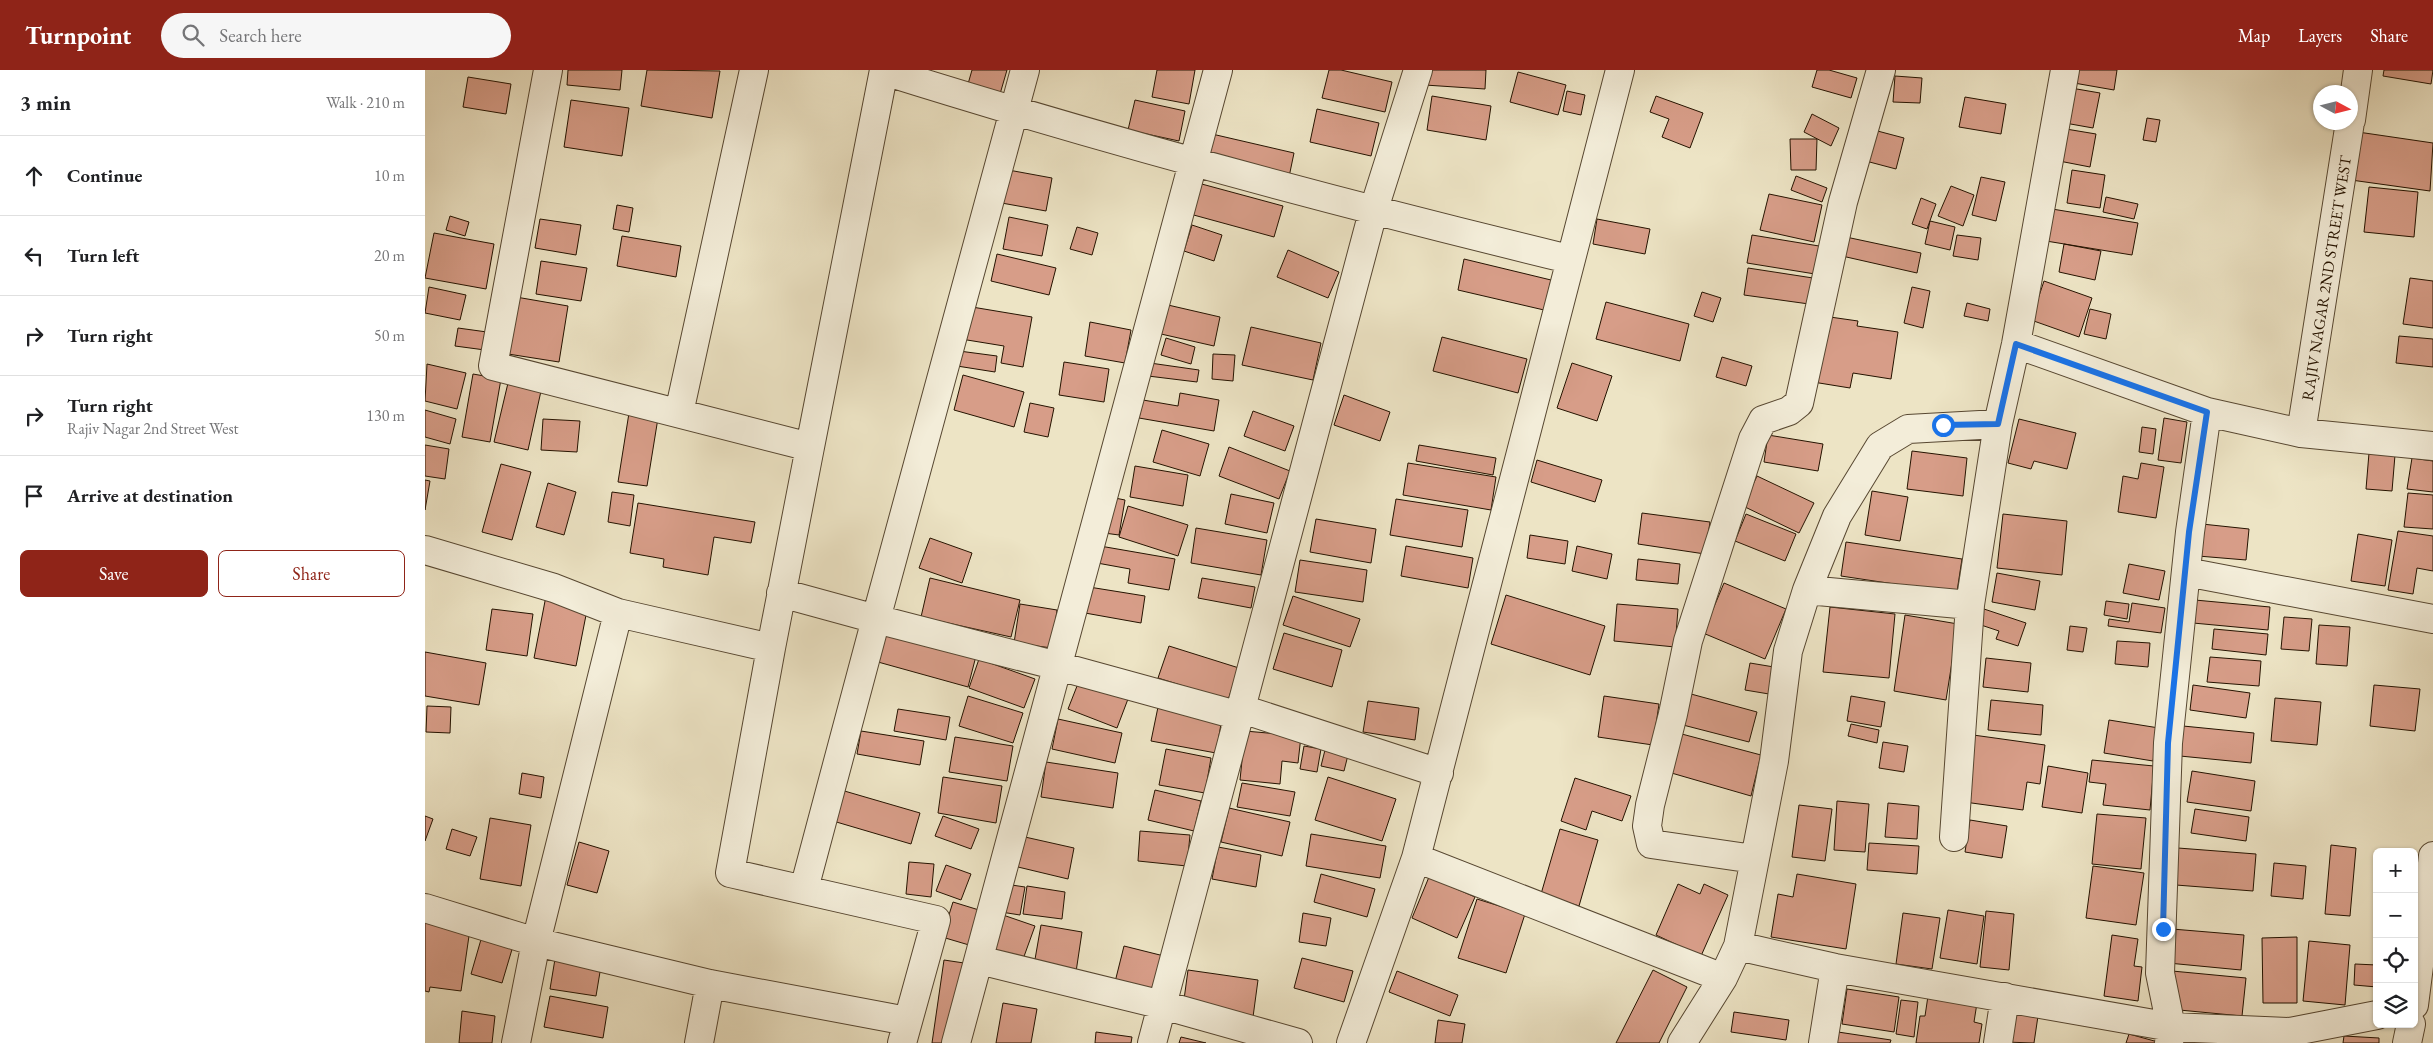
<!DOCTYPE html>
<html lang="en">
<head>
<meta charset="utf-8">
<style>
	:root { --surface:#fff; --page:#f6f6f6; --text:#202124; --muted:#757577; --line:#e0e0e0; --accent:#8f2418 }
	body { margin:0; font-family:"EB Garamond",serif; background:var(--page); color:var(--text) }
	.controls { position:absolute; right:15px; bottom:15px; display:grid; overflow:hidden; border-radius:8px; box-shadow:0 1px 4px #0004 }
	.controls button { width:45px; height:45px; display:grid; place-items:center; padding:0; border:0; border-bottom:1px solid var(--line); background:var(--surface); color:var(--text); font:25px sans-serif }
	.compass { position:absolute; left:1888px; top:15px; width:45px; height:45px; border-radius:50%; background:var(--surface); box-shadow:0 1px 4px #0004; rotate:97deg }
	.stop { position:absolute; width:15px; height:15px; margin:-11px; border:4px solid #1a73e8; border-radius:50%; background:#fff }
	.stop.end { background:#1a73e8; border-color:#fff; box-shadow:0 1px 5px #0008 }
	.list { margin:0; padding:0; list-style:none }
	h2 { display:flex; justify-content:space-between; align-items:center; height:65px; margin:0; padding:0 20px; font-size:21px }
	h2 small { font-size:16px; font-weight:400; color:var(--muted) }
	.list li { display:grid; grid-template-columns:32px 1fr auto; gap:15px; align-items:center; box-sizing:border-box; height:80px; padding:0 20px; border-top:1px solid var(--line) }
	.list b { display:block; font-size:19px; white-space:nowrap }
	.list p { margin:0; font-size:16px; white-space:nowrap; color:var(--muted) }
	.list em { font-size:16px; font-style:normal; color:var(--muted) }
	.actions { display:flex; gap:10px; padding:15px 20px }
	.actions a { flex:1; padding:11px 0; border:1px solid var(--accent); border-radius:8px; text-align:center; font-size:18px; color:var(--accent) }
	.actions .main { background:var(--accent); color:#fff }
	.icon { flex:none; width:28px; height:28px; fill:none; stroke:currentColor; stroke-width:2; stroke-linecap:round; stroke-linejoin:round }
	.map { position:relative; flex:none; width:2008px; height:973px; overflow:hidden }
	header { display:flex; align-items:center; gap:30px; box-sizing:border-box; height:70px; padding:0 25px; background:var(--accent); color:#fff }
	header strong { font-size:24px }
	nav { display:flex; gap:28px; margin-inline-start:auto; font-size:18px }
	.search { width:350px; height:45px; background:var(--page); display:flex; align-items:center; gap:12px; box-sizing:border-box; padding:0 18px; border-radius:28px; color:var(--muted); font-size:19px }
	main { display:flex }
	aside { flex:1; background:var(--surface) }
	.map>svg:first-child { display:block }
</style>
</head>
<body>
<header>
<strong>Turnpoint</strong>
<div class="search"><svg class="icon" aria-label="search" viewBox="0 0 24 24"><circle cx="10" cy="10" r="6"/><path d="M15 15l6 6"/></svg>Search here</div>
<nav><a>Map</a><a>Layers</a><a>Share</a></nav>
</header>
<main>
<aside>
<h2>3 min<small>Walk · 210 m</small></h2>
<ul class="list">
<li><svg class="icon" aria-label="ahead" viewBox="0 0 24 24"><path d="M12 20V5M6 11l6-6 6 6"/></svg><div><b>Continue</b></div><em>10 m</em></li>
<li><svg class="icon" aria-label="left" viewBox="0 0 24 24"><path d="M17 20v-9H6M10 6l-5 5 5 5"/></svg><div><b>Turn left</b></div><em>20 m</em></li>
<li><svg class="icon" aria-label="right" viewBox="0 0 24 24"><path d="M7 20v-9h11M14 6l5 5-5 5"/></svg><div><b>Turn right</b></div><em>50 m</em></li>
<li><svg class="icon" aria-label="right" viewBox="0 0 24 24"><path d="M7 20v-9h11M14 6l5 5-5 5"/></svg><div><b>Turn right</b><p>Rajiv Nagar 2nd Street West</p></div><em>130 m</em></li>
<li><svg class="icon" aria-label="arrive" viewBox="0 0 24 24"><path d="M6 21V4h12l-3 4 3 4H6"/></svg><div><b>Arrive at destination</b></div></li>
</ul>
<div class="actions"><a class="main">Save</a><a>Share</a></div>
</aside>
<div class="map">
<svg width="2008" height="973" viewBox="0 0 2008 973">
	<rect width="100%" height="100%" fill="#ede4c5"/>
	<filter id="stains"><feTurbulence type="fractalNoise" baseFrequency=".004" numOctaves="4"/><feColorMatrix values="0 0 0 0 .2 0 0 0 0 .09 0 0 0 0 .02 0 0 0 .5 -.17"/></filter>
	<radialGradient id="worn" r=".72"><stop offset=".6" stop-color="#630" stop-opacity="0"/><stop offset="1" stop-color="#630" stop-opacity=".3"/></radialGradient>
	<path fill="#d79d88" stroke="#251300" d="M143,0H197L195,20L142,15Z
		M222,0L295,1L287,48L216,36Z
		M547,0H582L575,24L543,14Z
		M732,0H770L764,34L727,27Z
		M904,0H916L967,12L960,42L897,28Z
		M1001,0H1061L1060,19L1000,15Z
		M1392,0H1404L1432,8L1426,28L1387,17Z
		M1651,0H1692L1689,20L1649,13Z
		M1959,0H2008L2006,14L1958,6Z
		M1093,2L1141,15L1133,45L1085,32Z
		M1470,6L1497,8L1495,33L1468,32Z
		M43,7L86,14L81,44L38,37Z
		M1646,18L1675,23L1668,58L1640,53Z
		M1142,21L1160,25L1156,45L1138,41Z
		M1007,26L1066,36L1061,70L1002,60Z
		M1231,26L1278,43L1265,78L1237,67L1244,49L1225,42Z
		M1540,27L1581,34L1576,64L1534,57Z
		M146,30L204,38L197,86L139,77Z
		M710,30L760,41L754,71L703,60Z
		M892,39L954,53L946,86L885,72Z
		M1387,44L1414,58L1406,76L1379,62Z
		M1722,48L1735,50L1731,72L1718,70Z
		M1635,58L1671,64L1665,97L1629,90Z
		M1445,59L1479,68L1471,99L1437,90Z
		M1933,62L2008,73L2005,121L1926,110Z
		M787,64L869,83L864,107L782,87Z
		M1365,69H1392L1391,100H1366Z
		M578,99L627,108L621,141L571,132Z
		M1647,100L1680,105L1675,138L1642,133Z
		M1371,106L1402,118L1397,132L1366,120Z
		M1556,107L1580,112L1571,151L1547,145Z
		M773,113L858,136L849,167L765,144Z
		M1526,116L1549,125L1538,156L1513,146Z
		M1944,117L1993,122L1989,167L1939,162Z
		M1344,124L1397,135L1389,172L1335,160Z
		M1681,127L1713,134L1709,149L1678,142Z
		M1496,128L1511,134L1502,159L1487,154Z
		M192,135L208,138L204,162L188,159Z
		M1627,139L1713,153L1707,185L1621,171Z
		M25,146L44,152L40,166L21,160Z
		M584,147L623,155L617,186L578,179Z
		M115,149L156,155L151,185L110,178Z
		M1172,149L1225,159L1220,184L1168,174Z
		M1505,151L1530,157L1525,180L1500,174Z
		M767,155L797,165L789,191L759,181Z
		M652,157L673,163L667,185L645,179Z
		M9,163L69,174L61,219L0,208Z
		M1327,165L1394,176L1390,204L1322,193Z
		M1532,165L1556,168L1553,190L1528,186Z
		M197,166L256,176L251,207L192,196Z
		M1421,167L1496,183L1492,203L1417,186Z
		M1639,174L1676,181L1670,210L1634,202Z
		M863,180L914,202L903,228L852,207Z
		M572,184L631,198L624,225L566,211Z
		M1039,189L1126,210L1119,240L1033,220Z
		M116,191L162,198L156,231L111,224Z
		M1323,198L1388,208L1384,234L1319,225Z
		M1985,208L2008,211V258L1978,254Z
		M1619,211L1667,228L1654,267L1606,250Z
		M4,217L41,225L35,250L0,243Z
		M1487,217L1505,221L1498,258L1479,253Z
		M1277,222L1296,228L1288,252L1269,246Z
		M91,227L143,236L134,292L83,284Z
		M1181,232L1264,254L1255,291L1171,269Z
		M1542,233L1565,239L1563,251L1539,246Z
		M743,235L795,247L789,276L736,264Z
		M541,236L607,247L598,297L576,293L579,276L536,269Z
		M1665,239L1686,244L1681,269L1659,264Z
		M1398,246L1433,251L1432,256L1473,262L1466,309L1428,303L1425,318L1388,312Z
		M665,252L706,260L700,293L660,286Z
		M826,257L896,273L888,310L817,295Z
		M33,258L62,262L60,280L30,276Z
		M1974,266L2008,269V297L1971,293Z
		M1017,267L1102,289L1093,323L1008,301Z
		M741,268L770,277L766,294L736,285Z
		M534,281L572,286L570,302L532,296Z
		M788,284L810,285L808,311L787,309Z
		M1297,287L1327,296L1321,316L1291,307Z
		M639,292L684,299L679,332L634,325Z
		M725,293L774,300L772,312L723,306Z
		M1147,293L1187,306L1172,351L1132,338Z
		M2,294L41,303L32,339L0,331Z
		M48,304L76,309L65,372L37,367Z
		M538,305L599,322L589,357L529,340Z
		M83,313L116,321L103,380L69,372Z
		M755,323L794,330L789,361L714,348L718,330L753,336Z
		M919,325L965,342L955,371L909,355Z
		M605,333L629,338L623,367L599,362Z
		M0,340L31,349L25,374L0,367Z
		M828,341L869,356L860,381L819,366Z
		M204,343L233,348L222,416L193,412Z
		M1739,348L1762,352L1756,393L1733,390Z
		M118,349L155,351L152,382L116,380Z
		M1594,349L1651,363L1642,399L1609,391L1606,399L1583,393Z
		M1717,357L1731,359L1728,384L1714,382Z
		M737,360L784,374L775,406L728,392Z
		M1343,365L1398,374L1393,401L1339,392Z
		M0,375L24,379L20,409L0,406Z
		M994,375L1071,388L1068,405L991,391Z
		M804,377L865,401L854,429L794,406Z
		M1487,381L1542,388L1538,426L1482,419Z
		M1944,383L1970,385L1967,421L1941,419Z
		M1987,388L2008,391V422L1982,419Z
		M1112,390L1177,410L1170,432L1106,412Z
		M983,393L1071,407L1066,440L978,425Z
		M1716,393L1739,397L1731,448L1693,442L1698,406L1713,409Z
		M76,394L106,402L87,470L57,462Z
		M710,396L763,405L758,436L705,427Z
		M1332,406L1389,433L1374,463L1318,436Z
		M0,410L5,411L0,440Z
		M123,413L151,422L139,465L111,457Z
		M1447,421L1483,427L1475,471L1440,465Z
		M187,422L209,425L205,456L183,452Z
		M1983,423L2008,425V459L1979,457Z
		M806,424L849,433L842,463L800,454Z
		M685,427L700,430L694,465L679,463Z
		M971,429L1043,440L1037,477L965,465Z
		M213,433L330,452L326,473L289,467L283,505L238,497L239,489L205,483Z
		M703,436L763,455L753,486L694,467Z
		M1217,443L1285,452L1280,484L1213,474Z
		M1321,444L1371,464L1360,491L1310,471Z
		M1578,444L1642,451L1637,505L1572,498Z
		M891,449L951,459L946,493L885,482Z
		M1777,454L1824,459L1821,490L1773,486Z
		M771,458L842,470L836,505L766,493Z
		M1973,461L2008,466V501L1992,498L1988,524L1963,520Z
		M1933,464L1967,470L1960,516L1926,511Z
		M1105,465L1143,471L1140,494L1102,488Z
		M505,468L547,483L537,513L494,498Z
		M1421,472L1537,489L1531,528L1496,518L1416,506Z
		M675,476L750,489L744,520L703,513L705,499L672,493Z
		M981,476L1048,488L1043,518L976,506Z
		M1152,476L1187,484L1182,509L1147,501Z
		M1213,489L1255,494L1253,514L1211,510Z
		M875,490L942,500L938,532L870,522Z
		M1704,494L1740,501L1734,530L1698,523Z
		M1572,503L1615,511L1610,540L1567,532Z
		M505,508L595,530L586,567L496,547Z
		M777,508L830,517L826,538L773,528Z
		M1299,513L1361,539L1340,589L1278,563Z
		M664,517L720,526L716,553L660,543Z
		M1081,525L1180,556L1165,605L1066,574Z
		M121,526L163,535L151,596L109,588Z
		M868,526L935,549L925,577L858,555Z
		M1770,530L1845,537L1843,560L1768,553Z
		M1681,531L1704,534L1702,549L1679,545Z
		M1707,533L1740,538L1736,563L1683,556L1684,549L1704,552Z
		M595,534L632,540L627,578L589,573Z
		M1192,534L1253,539L1250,577L1189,571Z
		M1405,537L1470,544L1464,608L1398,602Z
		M1556,538L1601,553L1593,576L1571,569L1574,561L1550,553Z
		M67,539L108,544L102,586L61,580Z
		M1480,545L1533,554L1521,630L1469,621Z
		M1859,547L1887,549L1884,581L1856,579Z
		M1894,555L1925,557L1922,596L1891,594Z
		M1645,556L1662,558L1658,582L1642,580Z
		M1789,559L1843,564L1841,585L1787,579Z
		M462,561L551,586L543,617L453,592Z
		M859,563L917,580L907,617L848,599Z
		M1692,571L1725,573L1723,597L1690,594Z
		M744,576L814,598L803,630L733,608Z
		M0,582L61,593L54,635L0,626Z
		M1785,587L1836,591L1834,616L1782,612Z
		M1561,588L1606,593L1603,622L1558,617Z
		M554,589L610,609L599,638L544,618Z
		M1325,593L1349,597L1344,624L1320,620Z
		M654,611L703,629L692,658L643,639Z
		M1768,615L1825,623L1821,648L1765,640Z
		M1949,615L1995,619L1990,661L1945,656Z
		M1266,624L1332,642L1324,672L1258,655Z
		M543,626L598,643L588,673L534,656Z
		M1179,626L1234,634L1228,675L1173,667Z
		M1426,626L1460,632L1456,657L1422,651Z
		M1850,628L1896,632L1892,675L1846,671Z
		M1566,630L1618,635L1616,665L1563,660Z
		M943,631L994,638L990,670L938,662Z
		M2,636L26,637L25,663L1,662Z
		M733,637L797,648L791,683L726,671Z
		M473,639L525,647L521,670L469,661Z
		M633,649L697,663L690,693L627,679Z
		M1684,650L1734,658L1728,691L1679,683Z
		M1426,654L1454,660L1452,673L1423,666Z
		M1758,656L1829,663L1826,693L1755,686Z
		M436,661L499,671L495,695L432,684Z
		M820,661L876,666L873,693L857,691L855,714L815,710Z
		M1253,663L1336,685L1326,726L1243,702Z
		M1541,664L1620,675L1615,714L1602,712L1598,740L1532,731Z
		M530,667L588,676L582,711L524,702Z
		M1458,672L1483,676L1479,702L1454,698Z
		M879,676L896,679L892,702L875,699Z
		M901,676L924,681L919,701L896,696Z
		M741,679L786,688L780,723L734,715Z
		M1667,690L1729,696L1725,740L1678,735L1681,714L1664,712Z
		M621,692L693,703L688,738L616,727Z
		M1623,696L1663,703L1657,743L1617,737Z
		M1767,701L1830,711L1826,741L1762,732Z
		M97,703L119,707L116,728L94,724Z
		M518,707L577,716L571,753L513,743Z
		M903,707L971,729L957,771L890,750Z
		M1150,708L1206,726L1197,751L1167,741L1161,760L1136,751Z
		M817,713L870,722L865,746L812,737Z
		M416,720L495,743L486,774L408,751Z
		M730,720L776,731L769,761L723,750Z
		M1412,731L1444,734L1440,782L1409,780Z
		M1463,733L1494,736L1492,769L1460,767Z
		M1374,735L1407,739L1400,791L1367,787Z
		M804,738L865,752L857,786L796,772Z
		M1770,739L1824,747L1821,771L1766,763Z
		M1672,744L1721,748L1716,799L1667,794Z
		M0,746L8,749L0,771Z
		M518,746L554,759L546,779L510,766Z
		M65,748L106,755L96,816L55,809Z
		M1545,750L1582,756L1577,788L1540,782Z
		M27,759L52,767L45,786L21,779Z
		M1135,759L1173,770L1154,836L1116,824Z
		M715,761L765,765L762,796L713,791Z
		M886,764L961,776L955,808L881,796Z
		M600,767L649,778L643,809L593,797Z
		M154,772L184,781L172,823L142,815Z
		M1444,773L1494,776L1492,804L1442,800Z
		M1906,775L1931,778L1925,846L1900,844Z
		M793,777L836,785L831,817L787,809Z
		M1753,778L1831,784L1828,821L1751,815Z
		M484,792L509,794L506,827L481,824Z
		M1849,793L1881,796L1878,829L1846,826Z
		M521,795L546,804L536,830L511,821Z
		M1668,796L1719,803L1711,855L1661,848Z
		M896,804L950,819L942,847L889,832Z
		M1372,804L1431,814L1421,879L1346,867L1353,824L1368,827Z
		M1004,807L1050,827L1032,868L987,848Z
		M580,814L600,817L595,845L576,842Z
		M1253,814L1275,824L1279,814L1303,825L1276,886L1231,865Z
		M602,816L640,822L637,849L598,844Z
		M1052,829L1100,844L1081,903L1033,888Z
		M528,832L554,840L544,875L517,867Z
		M1523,840L1559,846L1552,894L1515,888Z
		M1561,841L1589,844L1584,900L1555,897Z
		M878,843L906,848L901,876L874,872Z
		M1478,843L1515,848L1507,899L1471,894Z
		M578,845L610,856L597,892L566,881Z
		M0,852L45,859L36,921L5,917L4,922L0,921Z
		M616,855L657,862L651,902L609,895Z
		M1747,859L1819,865L1816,900L1743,893Z
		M1687,865L1713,869L1709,896L1717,897L1713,931L1679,926Z
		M57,866L88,876L77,913L46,904Z
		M1872,867V933H1838L1837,868Z
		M1884,871L1925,875L1920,935L1878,931Z
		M699,876L747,888L738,928L689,916Z
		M877,888L928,901L919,932L869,918Z
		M130,889L176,896L171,926L125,919Z
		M519,890L539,893L527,973H507Z
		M1930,894L1952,895V917L1929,915Z
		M763,900L833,910L828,947L758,937Z
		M1228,900L1262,917L1234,973H1191Z
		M972,901L1033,925L1025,946L964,922Z
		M1747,901L1821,908L1817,946L1744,939Z
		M1422,919L1474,927L1469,962L1417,954Z
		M125,926L183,937L178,968L119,957Z
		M1503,926L1552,933L1549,952L1557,954L1554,973H1491L1495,946H1500Z
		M1476,930L1493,932L1489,967L1471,964Z
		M578,933L612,939L606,973H571Z
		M37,941L70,946L67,973H34Z
		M1309,942L1364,950L1361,970L1306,962Z
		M1585,942L1613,946L1609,973L1580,972Z
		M1013,950L1040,954L1037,973H1010Z
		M671,962L707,967L706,973H670Z
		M1413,962L1466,970L1465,973H1411Z
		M1704,964L1733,972V973H1701Z
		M1919,966L1954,968V973H1918Z
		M756,967L781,973H754Z"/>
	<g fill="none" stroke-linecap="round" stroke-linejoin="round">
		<g stroke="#574731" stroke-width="30">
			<path id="minor" d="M123,0L68,296L385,377L459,0
				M600,0L451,549L633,596L815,646
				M459,1C685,72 914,133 1144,189
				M1926,50L1933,0
				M1591,274L1782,342L1876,363L2008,376
				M254,343L329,0
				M1876,363L1925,52
				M0,480L129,518L193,543L346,578L385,377
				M1761,502L2008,549
				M1382,520L1412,446L1455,376L1483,359L1573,354
				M356,523L451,549L379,819
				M193,543L111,872L285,914L482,951
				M346,578L305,803L511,850L477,973
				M817,639L1014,703
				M1529,767L1545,535
				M991,788L1298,908
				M1329,789L1226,774L1222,756L1225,735L1248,644L1263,571L1328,369L1338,350L1364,341L1374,333L1418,132L1456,0
				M0,838L111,872L91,973
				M1313,876L1349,691L1363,581L1382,520L1545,535L1573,354L1591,274L1640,0
				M554,890L738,935L873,973
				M1989,935L2008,786
				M274,973L285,914
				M531,973L793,0
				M727,973L948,142L993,0
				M926,973L991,788L1195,0
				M1257,973L1298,908L1313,876L1410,898L1746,957L1865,962L1952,945
				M1398,973L1410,898
				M1573,973L1580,927
				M1744,973L1746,957L1735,903L1743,673L1765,462L1782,342
				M1982,973L1986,954"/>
		</g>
		<use href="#minor" stroke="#f3edd9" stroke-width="28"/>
	</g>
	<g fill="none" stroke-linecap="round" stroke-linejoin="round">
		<path stroke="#1a73e8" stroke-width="6" d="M1518,355L1573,354L1591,274L1782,342L1764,462L1743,673L1738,859"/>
	</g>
	<g text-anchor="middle" stroke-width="4" stroke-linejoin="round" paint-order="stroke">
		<g font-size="16" fill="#251300" stroke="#f3edd9">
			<text transform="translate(1901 208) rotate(-81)" y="6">RAJIV NAGAR 2ND STREET WEST</text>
		</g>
	</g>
	<rect width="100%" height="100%" filter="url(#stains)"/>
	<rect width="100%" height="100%" fill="url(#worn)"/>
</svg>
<div class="controls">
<button>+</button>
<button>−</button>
<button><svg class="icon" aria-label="locate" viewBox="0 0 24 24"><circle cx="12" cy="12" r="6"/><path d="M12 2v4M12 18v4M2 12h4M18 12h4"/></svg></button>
<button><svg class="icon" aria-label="layers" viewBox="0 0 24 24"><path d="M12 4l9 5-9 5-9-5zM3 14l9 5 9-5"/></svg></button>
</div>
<svg class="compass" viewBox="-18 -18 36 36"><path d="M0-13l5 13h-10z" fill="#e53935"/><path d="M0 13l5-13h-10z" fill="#757577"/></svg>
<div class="stop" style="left:1518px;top:355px"></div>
<div class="stop end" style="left:1738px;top:859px"></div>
</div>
</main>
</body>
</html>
